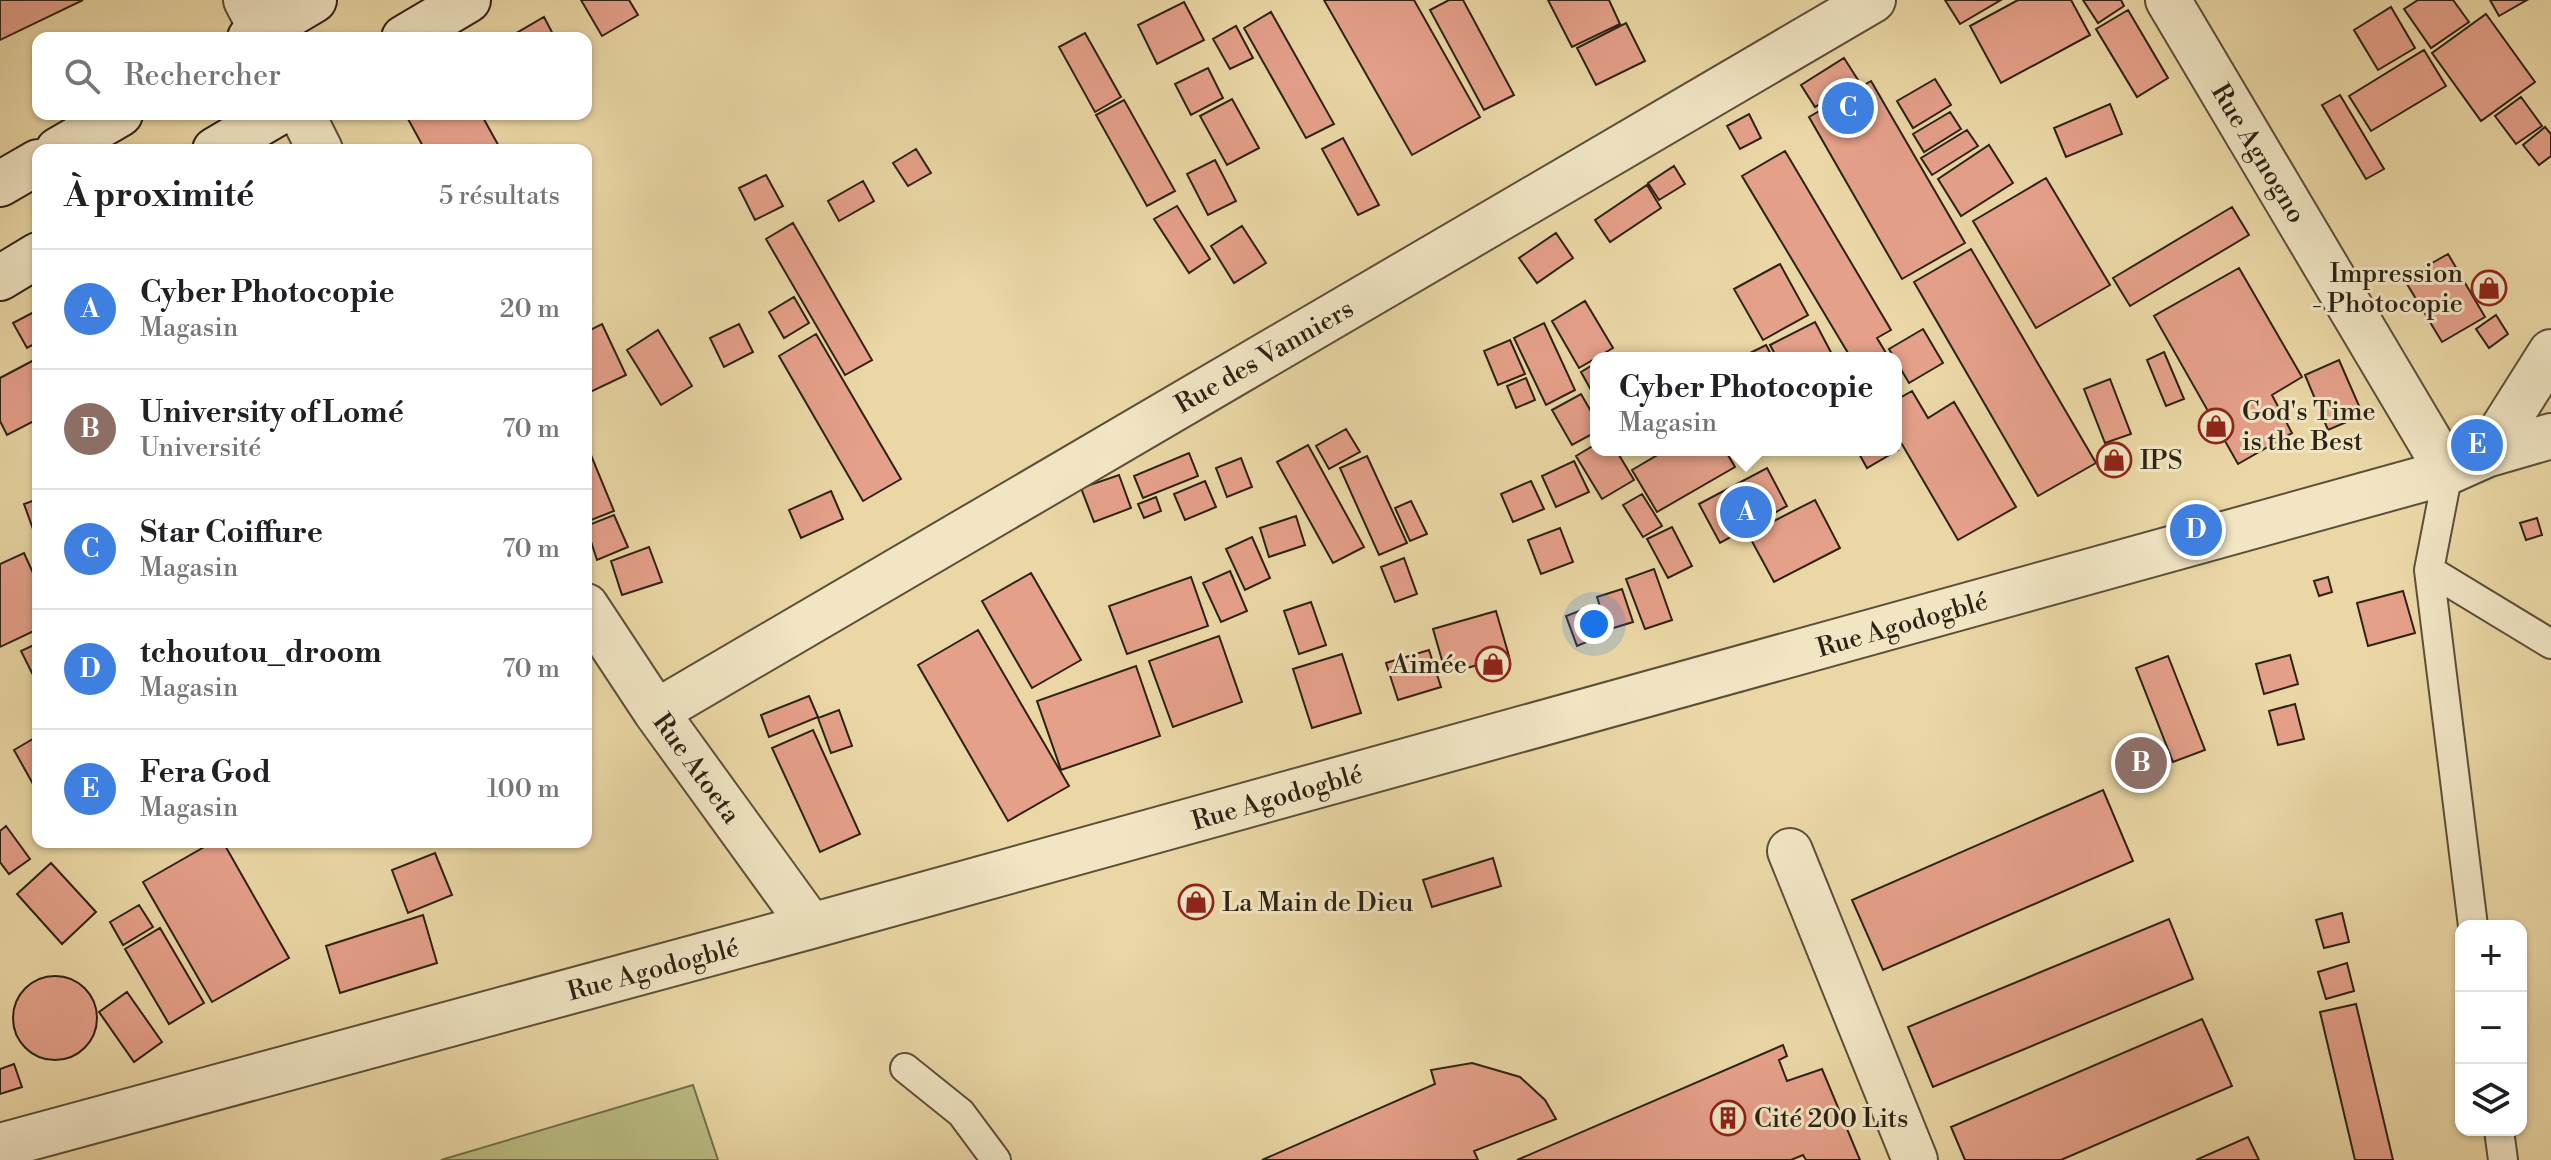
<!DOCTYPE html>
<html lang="fr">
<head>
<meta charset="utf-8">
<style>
	:root { --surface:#fff; --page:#f2f2f2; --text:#202124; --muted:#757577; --line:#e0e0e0; --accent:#8f2418 }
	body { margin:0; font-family:"Libre Bodoni",serif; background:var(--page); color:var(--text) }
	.controls { position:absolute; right:24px; bottom:24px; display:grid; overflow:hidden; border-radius:16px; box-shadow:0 2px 6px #0004 }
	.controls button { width:72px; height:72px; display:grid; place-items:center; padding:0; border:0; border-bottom:2px solid var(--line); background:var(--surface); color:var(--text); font:40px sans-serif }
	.you { position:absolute; left:1594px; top:624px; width:28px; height:28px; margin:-20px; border:6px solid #fff; border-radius:50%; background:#1a73e8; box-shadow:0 0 0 12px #1a73e833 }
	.badge { display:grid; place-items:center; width:52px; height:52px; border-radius:50%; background:var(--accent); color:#fff; font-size:26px; font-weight:700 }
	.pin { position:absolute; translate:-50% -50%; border:4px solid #fff; box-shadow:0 2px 8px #0006 }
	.popup { position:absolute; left:1590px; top:352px; width:312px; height:104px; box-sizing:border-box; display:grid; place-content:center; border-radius:16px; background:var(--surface); filter:drop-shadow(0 2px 6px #0005); font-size:26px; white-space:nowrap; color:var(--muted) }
	.popup b { font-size:30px; color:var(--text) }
	.popup::after { content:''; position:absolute; left:50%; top:100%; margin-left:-16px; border:16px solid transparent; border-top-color:var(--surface) }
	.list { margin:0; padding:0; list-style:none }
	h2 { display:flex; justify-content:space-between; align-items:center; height:104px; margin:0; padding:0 32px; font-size:34px }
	h2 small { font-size:26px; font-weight:400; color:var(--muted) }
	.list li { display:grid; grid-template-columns:52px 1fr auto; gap:24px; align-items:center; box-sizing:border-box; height:120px; padding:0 32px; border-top:2px solid var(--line) }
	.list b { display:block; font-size:30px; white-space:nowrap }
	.list p { margin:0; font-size:26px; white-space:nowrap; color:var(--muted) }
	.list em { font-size:26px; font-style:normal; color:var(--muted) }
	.icon { flex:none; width:44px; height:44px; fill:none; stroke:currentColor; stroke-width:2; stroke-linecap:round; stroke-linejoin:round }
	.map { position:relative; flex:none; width:2551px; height:1160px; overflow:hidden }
	.search { position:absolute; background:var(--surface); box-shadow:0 2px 6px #0004; left:32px; top:32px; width:560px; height:88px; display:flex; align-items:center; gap:20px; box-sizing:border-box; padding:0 28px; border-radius:16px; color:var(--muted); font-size:30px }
	.panel { position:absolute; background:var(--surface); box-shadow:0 2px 6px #0004; left:32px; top:144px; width:560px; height:704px; border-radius:16px }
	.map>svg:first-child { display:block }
</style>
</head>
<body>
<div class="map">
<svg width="2551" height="1160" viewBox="0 0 2551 1160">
	<rect width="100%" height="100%" fill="#ead7a5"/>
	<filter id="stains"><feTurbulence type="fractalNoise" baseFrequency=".0025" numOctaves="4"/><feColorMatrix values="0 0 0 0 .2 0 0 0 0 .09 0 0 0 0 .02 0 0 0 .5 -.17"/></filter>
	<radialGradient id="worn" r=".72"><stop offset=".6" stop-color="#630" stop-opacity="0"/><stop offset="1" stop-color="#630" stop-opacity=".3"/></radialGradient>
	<path fill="#bbbd83" stroke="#74704c" stroke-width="2" d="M693,1085L718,1160H441Z"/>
	<path fill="#e5a089" stroke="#2d2214" stroke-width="2" d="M0,0H83L0,40Z
		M581,0H629L638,15L602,36Z
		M1324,0H1414L1480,117L1412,155Z
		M1449,0H1463L1514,95L1484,110L1430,10Z
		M1548,0H1609L1620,24L1572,47Z
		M1945,0H2001L1960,24Z
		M2018,0H2071L2090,35L2001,83L1970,26Z
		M2083,0H2121L2124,6L2098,23Z
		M2418,0H2453L2469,22L2431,48L2404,9Z
		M2490,0H2527L2499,16Z
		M1184,2L1204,40L1157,64L1138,25Z
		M2391,7L2415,48L2378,70L2354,30Z
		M2128,10L2168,78L2137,97L2096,29Z
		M1271,12L1334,124L1306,138L1244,28Z
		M2486,14L2535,82L2481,121L2432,53Z
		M544,17L555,38H508Z
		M1626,23L1645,61L1596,85L1577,48Z
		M1236,26L1253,58L1230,69L1213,39Z
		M1085,33L1121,97L1095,112L1059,47Z
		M2424,50L2446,86L2371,131L2349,96Z
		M1844,58L1858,80L1815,107L1801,85Z
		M1208,68L1223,98L1191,115L1175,84Z
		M1935,79L1951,105L1913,128L1897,101Z
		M1871,81L1965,243L1902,279L1809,117Z
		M2340,95L2384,169L2366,179L2322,105Z
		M2521,97L2542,126L2516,144L2495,116Z
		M1232,99L1259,148L1227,165L1200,116Z
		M1124,100L1175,191L1147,206L1096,115Z
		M2110,104L2122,134L2066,157L2054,128Z
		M1950,112L1961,129L1924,152L1913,134Z
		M417,114H481L501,150H425L408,119Z
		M1749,114L1761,138L1740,149L1727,126Z
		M2545,127L2551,134V156L2539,165L2523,145Z
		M1967,130L1978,146L1932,175L1921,158Z
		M1343,138L1379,205L1358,215L1322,149Z
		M1989,145L2013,183L1961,216L1938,179Z
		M916,149L931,173L908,186L893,163Z
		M1785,151L1891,330L1877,338L1889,358H1851L1742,176Z
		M1215,160L1236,201L1208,215L1187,174Z
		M1674,166L1685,184L1659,200L1648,183Z
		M766,175L783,206L755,220L739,188Z
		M2046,178L2110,285L2036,328L1973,221Z
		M863,181L874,201L839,221L828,201Z
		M1647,185L1661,208L1610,242L1595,220Z
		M1177,206L1210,259L1189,273L1154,219Z
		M2232,207L2249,235L2130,306L2113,278Z
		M793,223L872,360L845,375L766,239Z
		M1242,226L1266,263L1234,283L1211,246Z
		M1556,233L1573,258L1537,283L1519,258Z
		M1971,249L2096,463L2038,496L1914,282Z
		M2448,254L2485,317L2442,342L2404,279Z
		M1780,264L1808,315L1763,340L1734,289Z
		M2239,268L2302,377L2272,395L2292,433L2238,464L2154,316Z
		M794,297L809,323L784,338L769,312Z
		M1585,301L1613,348L1579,368L1552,321Z
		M38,310V342L27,348L13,323Z
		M2496,315L2508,334L2489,348L2476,329Z
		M1815,322L1834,358H1777L1770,345Z
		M1544,323L1575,390L1546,405L1514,338Z
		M602,324L626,375L586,394V332Z
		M739,324L753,352L724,367L710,338Z
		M1923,329L1943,363L1909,383L1889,349Z
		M658,330L692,386L661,405L627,350Z
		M816,334L901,479L863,501L779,356Z
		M1510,340L1525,374L1498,385L1484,351Z
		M1766,345L1773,358H1740Z
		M2164,352L2184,399L2166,406L2147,360Z
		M36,359L38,419L7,435L0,421V378Z
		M2339,360L2363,415L2328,430L2305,375Z
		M1596,363V399L1581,372Z
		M1526,378L1535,400L1516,408L1507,386Z
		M2110,379L2131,434L2105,443L2084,389Z
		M1912,391L1928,418L1954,402L2016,507L1958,540L1896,434V400Z
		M1581,394L1596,420V432L1572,445L1552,410Z
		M1346,429L1360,452L1329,469L1316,446Z
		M1596,444V450H1616L1634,480L1602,499L1576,456Z
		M1308,445L1364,547L1333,563L1277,462Z
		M1896,447L1898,450L1867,468L1857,450H1896Z
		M588,448L614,511L586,522V449Z
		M1666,450H1725L1735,467L1657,512L1632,470Z
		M1189,453L1198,476L1143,498L1134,476Z
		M1367,456L1407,543L1379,555L1340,468Z
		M1241,458L1252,487L1227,497L1216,468Z
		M1574,461L1589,492L1556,507L1542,476Z
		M1767,468L1787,506L1720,543L1699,504Z
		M1119,475L1131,508L1094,522L1081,488Z
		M1205,481L1216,507L1185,520L1174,494Z
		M1531,481L1544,509L1513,522L1501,494Z
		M831,491L843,519L801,538L789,510Z
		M1642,494L1662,526L1643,537L1623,505Z
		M1156,497L1161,511L1144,518L1138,504Z
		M38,499V543L24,504Z
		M1815,500L1840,548L1774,582L1748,534Z
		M1411,501L1427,534L1410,541L1395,508Z
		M614,515L628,547L597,560L586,526Z
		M1296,516L1305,545L1269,557L1260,528Z
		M2537,518L2542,535L2526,540L2520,523Z
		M1672,527L1692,566L1668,578L1647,539Z
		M1560,528L1573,562L1541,574L1528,540Z
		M1252,537L1270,578L1245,590L1226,549Z
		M649,547L662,582L622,595L611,561Z
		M24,553L38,584V629L0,647V564Z
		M1404,558L1417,594L1395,602L1381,567Z
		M1654,569L1672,620L1645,629L1626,579Z
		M1230,571L1247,611L1221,622L1203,583Z
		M1031,573L1081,660L1032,688L982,601Z
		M1191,577L1208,626L1127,654L1109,606Z
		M2328,577L2332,592L2319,596L2314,581Z
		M1622,589L1633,622L1607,630L1597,597Z
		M2403,591L2415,633L2368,646L2357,603Z
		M1311,602L1326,645L1299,654L1284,611Z
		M1587,608L1599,637L1577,646L1566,616Z
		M1496,611L1509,656L1446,674L1433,629Z
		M978,630L1069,786L1008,821L918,665Z
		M1219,636L1242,702L1173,727L1149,661Z
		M38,643V685L21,651Z
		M1429,650L1441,687L1398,700L1386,663Z
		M1342,654L1361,713L1312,728L1293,669Z
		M2290,655L2298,684L2264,694L2256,664Z
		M2168,656L2205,750L2173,762L2136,668Z
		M1136,666L1160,736L1061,770L1037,701Z
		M809,696L818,717L769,737L761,715Z
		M2295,704L2304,739L2278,745L2269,711Z
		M839,710L852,746L831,753L818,718Z
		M813,730L860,834L820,852L772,748Z
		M38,736V793L14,750Z
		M2103,790L2133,861L1883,970L1852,900Z
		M6,826L30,859L9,874L0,862V831Z
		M213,842H223L289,958L212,1002L143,882Z
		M435,853L452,895L408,913L392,870Z
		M1493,858L1501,886L1432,907L1423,880Z
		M51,863L96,912L62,944L17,894Z
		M139,905L153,927L123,945L110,922Z
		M2342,913L2349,942L2324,948L2316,920Z
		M423,915L437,963L340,993L326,946Z
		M2169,919L2193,979L1933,1087L1908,1027Z
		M160,928L204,1003L169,1024L125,949Z
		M2347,963L2354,991L2326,999L2318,972Z
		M13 1018a42 42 0 1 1 84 0a42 42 0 1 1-84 0Z
		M127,992L162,1042L134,1062L99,1012Z
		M2356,1004L2393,1160H2355L2320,1012Z
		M2202,1019L2232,1086L2061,1160H1965L1951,1127Z
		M1783,1045L1787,1056L1779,1060L1787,1081L1822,1069L1860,1160H1806L1803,1155L1791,1160H1517Z
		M1472,1063L1520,1077L1545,1100L1556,1119L1474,1151L1478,1160H1262L1435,1084L1431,1070Z
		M14,1064L22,1087L0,1094V1069Z
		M2248,1137L2259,1160H2196Z"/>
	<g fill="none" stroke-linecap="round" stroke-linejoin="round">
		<g stroke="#5c4f38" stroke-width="32">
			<path id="service" d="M2448,472L2429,570L2473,926
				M2429,570L2551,644
				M905,1068L961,1113L996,1160
				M2499,1130L2503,1160"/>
		</g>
		<g stroke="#5c4f38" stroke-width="48">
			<path id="minor" d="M246,0L266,38
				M2168,0L2448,472
				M302,114L320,150
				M2486,455L2551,352
				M586,606L656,712L811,926
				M656,712L1873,0
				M1790,851L1915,1160
				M0,1146L811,926L2448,472L2486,455L2551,436"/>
		</g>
		<g stroke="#2d2214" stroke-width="48">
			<path id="secondary" d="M250,38L314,0
				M404,38L468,0
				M58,150L120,114
				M215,150L276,114
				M0,184L38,162
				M0,278L38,255"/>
		</g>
		<use href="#service" stroke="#f1e5c4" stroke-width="28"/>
		<use href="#minor" stroke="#f1e5c4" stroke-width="44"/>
		<use href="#secondary" stroke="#f1e5c4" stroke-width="44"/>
	</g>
	<defs>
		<g id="shop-ring" transform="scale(1.8)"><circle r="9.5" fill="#f1e5c4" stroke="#8f2418" stroke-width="1.5"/><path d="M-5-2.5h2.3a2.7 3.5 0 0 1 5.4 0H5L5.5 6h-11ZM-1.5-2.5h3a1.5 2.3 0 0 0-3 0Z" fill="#8f2418"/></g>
		<g id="building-ring" transform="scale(1.8)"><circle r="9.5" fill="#f1e5c4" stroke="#8f2418" stroke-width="1.5"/><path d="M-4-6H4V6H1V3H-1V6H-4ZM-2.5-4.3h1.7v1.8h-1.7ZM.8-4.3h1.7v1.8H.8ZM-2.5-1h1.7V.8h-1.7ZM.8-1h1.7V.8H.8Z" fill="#8f2418"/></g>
	</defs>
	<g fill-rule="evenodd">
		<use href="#shop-ring" x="2489" y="288"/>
		<use href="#shop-ring" x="2216" y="426"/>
		<use href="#shop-ring" x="2114" y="460"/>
		<use href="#shop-ring" x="1493" y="664"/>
		<use href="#shop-ring" x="1196" y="902"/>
		<use href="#building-ring" x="1728" y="1118"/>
	</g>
	<g text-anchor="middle" stroke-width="6" stroke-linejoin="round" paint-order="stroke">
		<g font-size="26" fill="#2d2214" stroke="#f1e5c4">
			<text transform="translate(2259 153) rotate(59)" y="9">Rue Agnogno</text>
			<text transform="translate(1264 356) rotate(-30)" y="9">Rue des Vanniers</text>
			<text transform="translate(1902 624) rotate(-16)" y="9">Rue Agodogblé</text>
			<text transform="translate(697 768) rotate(54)" y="9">Rue Atoeta</text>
			<text transform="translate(1277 797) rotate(-16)" y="9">Rue Agodogblé</text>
			<text transform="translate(653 969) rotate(-15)" y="9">Rue Agodogblé</text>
		</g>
		<g font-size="26" fill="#2d2214" stroke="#f1e5c4" text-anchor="start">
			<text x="2463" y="282" text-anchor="end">Impression<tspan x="2463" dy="30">- Photocopie</tspan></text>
			<text x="2242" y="420">God's Time<tspan x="2242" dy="30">is the Best</tspan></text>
			<text x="2140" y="469">IPS</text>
			<text x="1467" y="673" text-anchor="end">Aimée</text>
			<text x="1222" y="911">La Main de Dieu</text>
			<text x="1754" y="1127">Cité 200 Lits</text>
		</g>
	</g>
	<rect width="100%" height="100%" filter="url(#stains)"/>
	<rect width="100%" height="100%" fill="url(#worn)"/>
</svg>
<div class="controls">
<button>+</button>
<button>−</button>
<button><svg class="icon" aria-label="layers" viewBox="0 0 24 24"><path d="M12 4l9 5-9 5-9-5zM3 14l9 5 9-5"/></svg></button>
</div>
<div class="you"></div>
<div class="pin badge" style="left:1746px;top:512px;background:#3f7fe0">A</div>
<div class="popup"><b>Cyber Photocopie</b>Magasin</div>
<div class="pin badge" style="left:2141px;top:763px;background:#8d6e63">B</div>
<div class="pin badge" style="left:1848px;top:108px;background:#3f7fe0">C</div>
<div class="pin badge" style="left:2196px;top:530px;background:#3f7fe0">D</div>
<div class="pin badge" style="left:2477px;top:445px;background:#3f7fe0">E</div>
<div class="search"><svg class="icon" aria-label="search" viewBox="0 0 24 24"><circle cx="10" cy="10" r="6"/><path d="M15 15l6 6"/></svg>Rechercher</div>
<section class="panel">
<h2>À proximité<small>5 résultats</small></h2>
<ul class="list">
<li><span class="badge" style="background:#3f7fe0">A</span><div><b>Cyber Photocopie</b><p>Magasin</p></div><em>20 m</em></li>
<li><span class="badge" style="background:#8d6e63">B</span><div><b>University of Lomé</b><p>Université</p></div><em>70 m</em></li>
<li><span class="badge" style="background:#3f7fe0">C</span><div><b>Star Coiffure</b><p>Magasin</p></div><em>70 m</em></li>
<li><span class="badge" style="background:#3f7fe0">D</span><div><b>tchoutou_droom</b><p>Magasin</p></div><em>70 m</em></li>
<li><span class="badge" style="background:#3f7fe0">E</span><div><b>Fera God</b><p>Magasin</p></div><em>100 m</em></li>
</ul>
</section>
</div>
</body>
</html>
